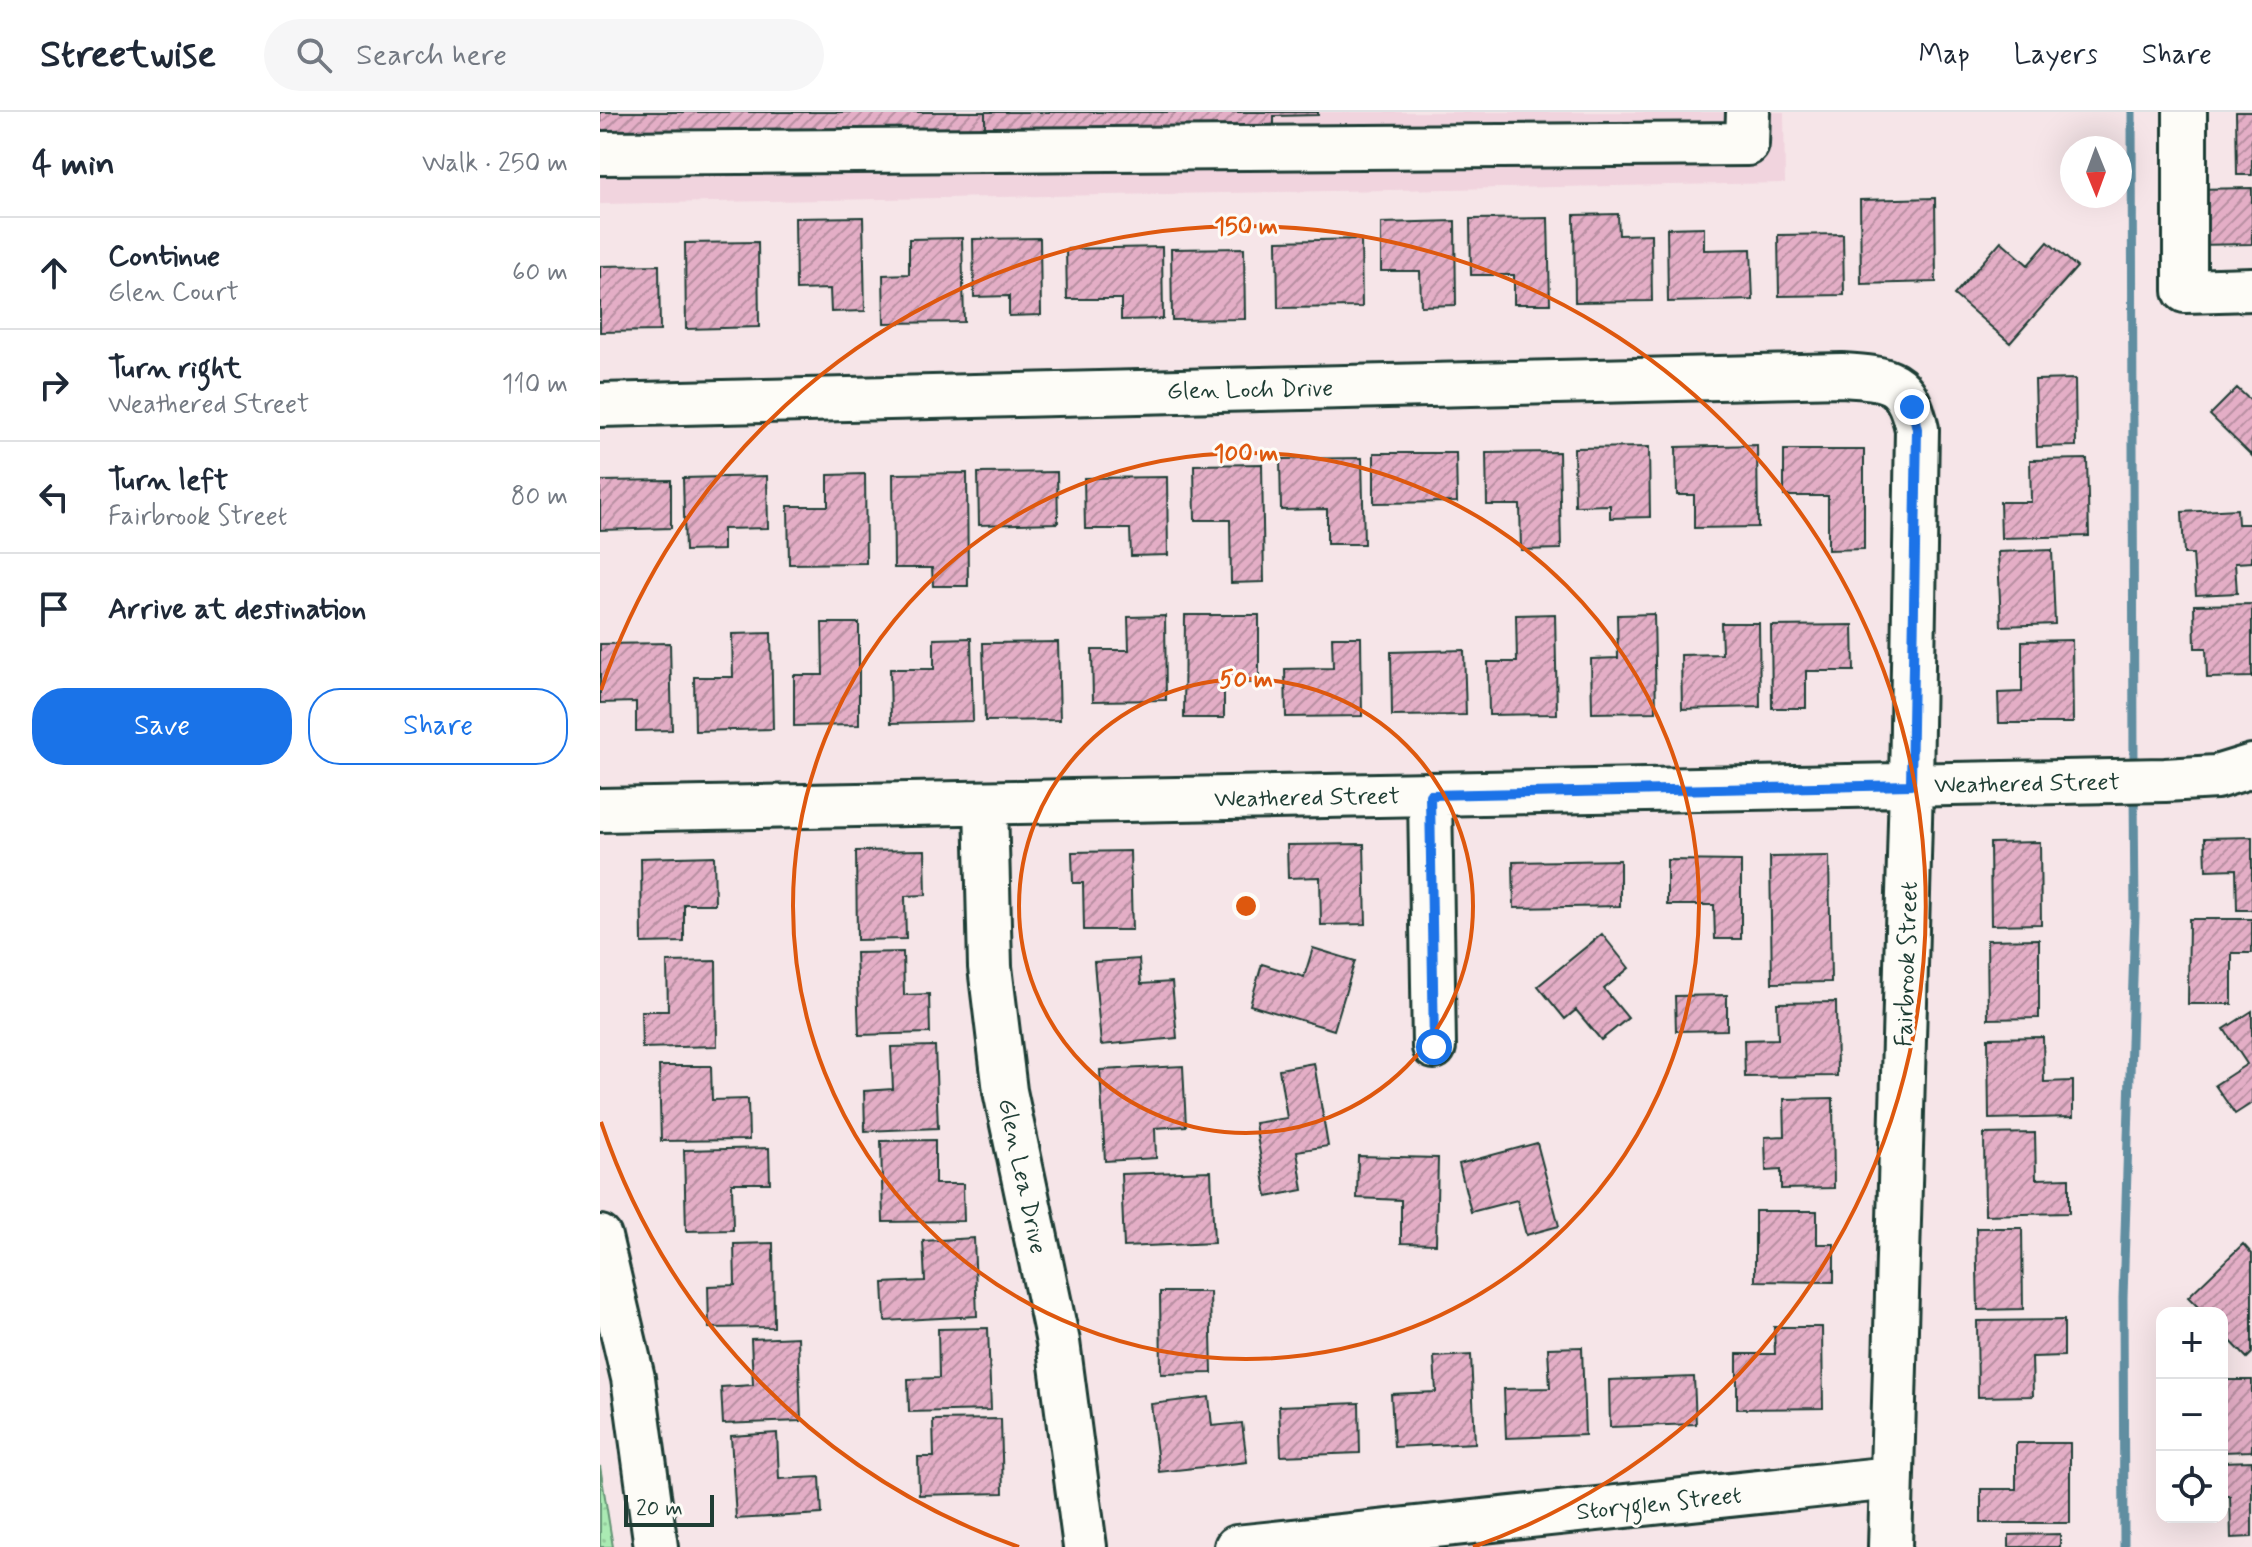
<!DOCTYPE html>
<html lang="en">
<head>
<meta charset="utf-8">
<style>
	:root { --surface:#fff; --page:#f6f6f7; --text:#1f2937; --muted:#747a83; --line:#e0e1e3; --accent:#1a73e8 }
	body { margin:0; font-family:Mynerve,sans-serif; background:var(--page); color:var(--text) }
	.controls { position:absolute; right:24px; bottom:24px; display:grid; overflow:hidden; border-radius:16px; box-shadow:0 8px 32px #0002 }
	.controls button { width:72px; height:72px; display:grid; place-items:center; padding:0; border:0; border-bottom:2px solid var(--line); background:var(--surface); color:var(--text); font:40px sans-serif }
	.compass { position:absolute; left:1460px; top:24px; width:72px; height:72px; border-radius:50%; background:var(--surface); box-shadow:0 8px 32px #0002; rotate:179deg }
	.scale { position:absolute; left:24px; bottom:20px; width:90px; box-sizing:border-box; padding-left:8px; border:4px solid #1f3d34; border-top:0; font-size:22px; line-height:28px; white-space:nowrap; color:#1f3d34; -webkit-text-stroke:6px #fdfcf7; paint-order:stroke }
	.stop { position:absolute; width:24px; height:24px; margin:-18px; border:6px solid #1a73e8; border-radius:50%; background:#fff }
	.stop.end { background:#1a73e8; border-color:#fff; box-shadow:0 2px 8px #0008 }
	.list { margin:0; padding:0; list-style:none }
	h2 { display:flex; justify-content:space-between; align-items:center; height:104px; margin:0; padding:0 32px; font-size:34px }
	h2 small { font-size:26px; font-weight:400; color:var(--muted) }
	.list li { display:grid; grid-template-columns:52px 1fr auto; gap:24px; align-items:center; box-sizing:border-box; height:112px; padding:0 32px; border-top:2px solid var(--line) }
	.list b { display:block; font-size:30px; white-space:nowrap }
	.list p { margin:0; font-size:26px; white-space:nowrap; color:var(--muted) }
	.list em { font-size:26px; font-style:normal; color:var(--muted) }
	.actions { display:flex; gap:16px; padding:24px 32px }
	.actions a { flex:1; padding:18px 0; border:2px solid var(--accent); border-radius:32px; text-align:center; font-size:28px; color:var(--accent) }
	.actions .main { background:var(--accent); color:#fff }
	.icon { flex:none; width:44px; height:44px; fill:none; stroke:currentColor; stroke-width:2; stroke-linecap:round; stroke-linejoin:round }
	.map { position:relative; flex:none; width:1652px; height:1435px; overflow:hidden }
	header { display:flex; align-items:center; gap:48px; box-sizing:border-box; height:112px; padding:0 40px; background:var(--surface); border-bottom:2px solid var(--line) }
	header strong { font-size:38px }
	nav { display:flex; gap:44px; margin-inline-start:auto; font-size:28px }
	.search { width:560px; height:72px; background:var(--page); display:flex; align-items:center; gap:20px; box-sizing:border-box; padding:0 28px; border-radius:44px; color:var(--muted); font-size:30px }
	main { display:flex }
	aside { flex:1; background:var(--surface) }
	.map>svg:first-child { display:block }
</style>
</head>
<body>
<header>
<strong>Streetwise</strong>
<div class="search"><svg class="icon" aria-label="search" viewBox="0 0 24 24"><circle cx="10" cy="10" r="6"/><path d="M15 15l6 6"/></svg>Search here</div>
<nav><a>Map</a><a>Layers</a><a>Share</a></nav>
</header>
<main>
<aside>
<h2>4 min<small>Walk · 250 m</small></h2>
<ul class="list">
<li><svg class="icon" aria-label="ahead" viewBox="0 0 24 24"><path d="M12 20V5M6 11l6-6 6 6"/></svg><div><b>Continue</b><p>Glen Court</p></div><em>60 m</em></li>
<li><svg class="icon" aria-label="right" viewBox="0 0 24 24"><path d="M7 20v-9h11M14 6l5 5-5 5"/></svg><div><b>Turn right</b><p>Weathered Street</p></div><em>110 m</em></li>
<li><svg class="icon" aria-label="left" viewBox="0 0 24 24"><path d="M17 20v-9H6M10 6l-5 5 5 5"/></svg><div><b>Turn left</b><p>Fairbrook Street</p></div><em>80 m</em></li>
<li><svg class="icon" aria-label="arrive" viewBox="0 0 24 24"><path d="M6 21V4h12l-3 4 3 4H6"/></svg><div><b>Arrive at destination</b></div></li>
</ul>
<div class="actions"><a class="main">Save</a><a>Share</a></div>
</aside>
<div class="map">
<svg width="1652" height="1435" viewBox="0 0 1652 1435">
	<defs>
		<pattern id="grass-dots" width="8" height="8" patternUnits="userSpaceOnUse" patternTransform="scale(2)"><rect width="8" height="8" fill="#aaeab3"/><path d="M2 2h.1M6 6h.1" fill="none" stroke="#92ca9b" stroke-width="1.8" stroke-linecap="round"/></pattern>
		<pattern id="building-hatch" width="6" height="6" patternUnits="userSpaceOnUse" patternTransform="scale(2)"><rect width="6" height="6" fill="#e4aec6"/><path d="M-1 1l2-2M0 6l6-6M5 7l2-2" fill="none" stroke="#b88fa2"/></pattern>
	</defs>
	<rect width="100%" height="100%" fill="#f6e5e8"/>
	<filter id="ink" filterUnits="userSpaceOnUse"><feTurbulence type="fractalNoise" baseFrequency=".0125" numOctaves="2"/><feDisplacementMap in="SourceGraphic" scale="16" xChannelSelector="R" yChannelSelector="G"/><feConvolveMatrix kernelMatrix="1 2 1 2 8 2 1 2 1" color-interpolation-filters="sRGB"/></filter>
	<g filter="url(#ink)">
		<path fill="#f1d4de" d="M0,0H1184L1185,71L0,92Z"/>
		<path fill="url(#grass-dots)" stroke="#649474" stroke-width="2" d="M0,1354L13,1435H0Z"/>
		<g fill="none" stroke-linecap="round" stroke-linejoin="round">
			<path stroke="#608ea1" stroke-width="9" d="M1532,0L1534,657
				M1524,1435L1523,1186L1535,803L1534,679"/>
		</g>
		<path fill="url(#building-hatch)" stroke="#1f3d34" stroke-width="2" d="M0,0H385V17L0,23Z
			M385,0H718V3L674,4V18L385,22Z
			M1636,0H1652V63H1637Z
			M1652,76V132L1595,133L1594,77Z
			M1335,86L1336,170L1261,172L1260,88Z
			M1018,102L1019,123L1051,122L1052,189L975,190L974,103Z
			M263,105L265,199L231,200L230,177L196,178L195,106Z
			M948,106L950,192H914V163H871L870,107Z
			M855,109L856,193L821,194L820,159H781V111Z
			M1104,115V138L1151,137L1153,188L1068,190L1067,116Z
			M1243,122L1244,183L1179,184L1178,123Z
			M362,126L364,210L284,211L283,163L309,162V127Z
			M440,126L441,203L409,204V184L374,185L373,127Z
			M761,127L762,195L678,196L677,129Z
			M1401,129L1428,153L1448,130L1477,155L1410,231L1354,183Z
			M158,130L159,215L86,217L85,131Z
			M562,135L563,207L521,208V187H467L466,137Z
			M644,136L645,207L572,208L571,137Z
			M59,153L60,219L0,220V154Z
			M1475,267L1476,334L1437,335L1435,268Z
			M1637,276L1652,290V344L1610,303Z
			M1157,333L1158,415L1094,416V383H1077L1076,335Z
			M1049,335L1050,405L1010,406V393L975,394L974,336Z
			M1184,338H1264V437L1228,438V384H1184Z
			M959,340L961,437L921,438L920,393H887L886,341Z
			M774,341H856L857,390L774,391Z
			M762,346L764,432H727V397L681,398L680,347Z
			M1487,347L1489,424L1401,426L1400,390H1431L1430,348Z
			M662,352L664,470L631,471L630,408H595L594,353Z
			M457,360L458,411L379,413L378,361Z
			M367,361L368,474H333L332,456H294L293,362Z
			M265,362L266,451L189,452L188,394H228V363Z
			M167,364L168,416L123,417V438L85,439L83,366Z
			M567,365L568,443L531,444L530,417H485L484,366Z
			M71,368V416L0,418V369Z
			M1637,397L1638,412H1652V450L1635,451L1637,481L1596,483L1593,442H1584L1582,400Z
			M1452,438L1455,512L1401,514L1398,440Z
			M1652,492V565L1607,566L1606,536H1595L1594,493Z
			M955,502L957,602L889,603L888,550H917L916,503Z
			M1054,502L1056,600L992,601L991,547L1018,546L1017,503Z
			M585,503H659V571L624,570V606H584Z
			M565,504L566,588L493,589L492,538H529L528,505Z
			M222,511H259V613L194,614V563H223Z
			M1121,511H1159L1160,595L1082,597L1081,543L1122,542Z
			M1253,513L1254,559H1206V596H1172L1171,514Z
			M171,521L173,617L95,619L94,565H133L132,522Z
			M732,525H761L762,604L686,605L685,557L733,556Z
			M371,526L373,609L291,611L290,557H334V527Z
			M1472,528L1473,611H1399L1398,581L1422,580V529Z
			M458,530L460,608L385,609L383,531Z
			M70,531L72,618L36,619V590L0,591V532Z
			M864,538L866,603L792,604L791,540Z
			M1652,725V798H1637L1636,757L1606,758L1605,726Z
			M1440,730L1441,812L1391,813L1390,731Z
			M764,732L766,812L721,813L720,765L688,766L687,733Z
			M325,738L326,783L305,784L306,827L257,828L256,739Z
			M530,739L532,818H484L483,771H473L472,740Z
			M114,744L115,792H84V830L42,831L41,746Z
			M1229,744L1231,870L1172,871L1170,745Z
			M1020,748V794L914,796L913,750Z
			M1067,748L1141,749V827H1115L1114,793H1067Z
			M1589,807H1652V841H1632V892H1588Z
			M1002,822L1029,856L1004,877L1028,906L1001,928L976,898L965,907L938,874Z
			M1439,827V906L1388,907L1387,828Z
			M713,836L755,849L734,918L650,893L662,852L704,865Z
			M303,840L304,883L329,882L330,921L259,923L256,841Z
			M539,847L541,872L572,870L577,926L501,933L494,850Z
			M116,849L117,934L42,936L41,899H68L67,850Z
			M1127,883V918L1076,919L1075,884Z
			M1236,890L1237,964L1145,965L1144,928L1178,927L1177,891Z
			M1652,899V991L1635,1002L1615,973L1647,952L1624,917Z
			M1443,925L1444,970L1473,969V1005L1389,1007L1388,926Z
			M335,934L338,1016L265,1019L264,979L293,977L291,935Z
			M714,951L728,1034L697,1039L703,1078L667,1085L655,1011L687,1006L679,957Z
			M59,954H111L112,988L148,987L149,1028L61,1029Z
			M583,954L586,1014L555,1016L556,1046L505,1049L500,958Z
			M1233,986L1234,1076L1181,1077V1058L1166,1059L1165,1025L1185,1024L1184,987Z
			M1435,1021L1436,1067L1469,1066V1101L1385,1103L1384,1022Z
			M335,1028V1072H363L364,1109L283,1110L281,1029Z
			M937,1031L959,1114L926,1123L917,1088L871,1100L859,1052Z
			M169,1036L170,1071H132L133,1118L86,1119L84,1038Z
			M758,1044L838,1046L836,1132L801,1131V1088L757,1086Z
			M611,1059L614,1131L524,1135L521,1062Z
			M1155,1099H1217V1132H1234V1170L1155,1169Z
			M1376,1116H1422L1423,1197L1378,1198Z
			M374,1126L377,1204L285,1209L283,1171L325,1169L323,1129Z
			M173,1131L174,1215L109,1216L108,1174L135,1173L134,1132Z
			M1643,1132L1652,1142V1241L1647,1246L1622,1220V1201H1604L1588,1185Z
			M560,1180H610L612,1261L561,1262Z
			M1464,1208V1244L1432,1245L1433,1284L1378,1285L1377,1209Z
			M1174,1215H1222L1223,1296L1137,1297V1242H1175Z
			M388,1216L391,1298L309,1300L308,1267L339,1266L338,1217Z
			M198,1225L201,1309L123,1312L121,1275L153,1273L151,1227Z
			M982,1235L985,1323L906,1326L904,1277L950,1276L948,1236Z
			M871,1243L875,1331L794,1335L791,1282L836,1280L834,1245Z
			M1094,1265L1096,1312L1010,1315L1009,1268Z
			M1622,1268H1652V1339L1622,1340Z
			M609,1285L612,1314L642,1311L647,1350L559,1360L551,1292Z
			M759,1291L760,1341L681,1344L679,1294Z
			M401,1307L403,1381L319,1383L318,1345H334L333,1308Z
			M177,1321L179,1367L220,1365L222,1402L136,1407L131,1324Z
			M1416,1331H1470V1411H1381V1377H1416Z
			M1652,1349V1425L1631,1426L1630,1384H1622V1350Z
			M1460,1422V1435H1409V1423Z"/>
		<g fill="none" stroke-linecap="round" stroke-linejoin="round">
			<g stroke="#1f3d34" stroke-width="48">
				<path id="minor" d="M1585,0V179L1652,177
					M0,41L1147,32L1148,0
					M0,293L1242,263C1290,266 1306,267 1317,317L1311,673L1290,1435
					M830,683L834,935
					M386,691L390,855L405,979L458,1230L485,1435
					M0,698L1565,668L1616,665L1652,654
					M0,1125L33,1266L56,1435
					M636,1435L1291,1366"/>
			</g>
			<use href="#minor" stroke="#fdfcf7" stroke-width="42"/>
		</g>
	</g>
	<g fill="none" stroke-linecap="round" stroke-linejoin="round" filter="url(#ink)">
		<path stroke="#1a73e8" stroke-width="10" d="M834,935L830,683L1311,673L1317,317L1312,295"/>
	</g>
	<g fill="none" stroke="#de580e" stroke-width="4">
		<circle cx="646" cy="794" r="227"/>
		<circle cx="646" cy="794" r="453"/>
		<path d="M419 1435A680 680 0 0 1 1 1010M1 578A680 680 0 1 1 873 1435"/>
	</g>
	<g text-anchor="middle" stroke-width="6" stroke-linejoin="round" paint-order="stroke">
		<g font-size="24" fill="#1f3d34" stroke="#fdfcf7">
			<text transform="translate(650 277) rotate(-1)" y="8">Glen Loch Drive</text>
			<text transform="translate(1427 671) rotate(-1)" y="8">Weathered Street</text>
			<text transform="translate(707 685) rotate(-1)" y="8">Weathered Street</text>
			<text transform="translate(1306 852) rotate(-88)" y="8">Fairbrook Street</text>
			<text transform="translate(423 1064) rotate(78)" y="8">Glen Lea Drive</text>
			<text transform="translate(1059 1391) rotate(-6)" y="8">Storyglen Street</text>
		</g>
	</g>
	<circle cx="646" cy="794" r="12" fill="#de580e" stroke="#fdfcf7" stroke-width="4"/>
	<g font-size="24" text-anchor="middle" font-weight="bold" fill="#de580e" stroke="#fdfcf7" stroke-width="6" stroke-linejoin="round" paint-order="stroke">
		<text x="646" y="122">150 m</text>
		<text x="646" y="349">100 m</text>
		<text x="646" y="575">50 m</text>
	</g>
</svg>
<div class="controls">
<button>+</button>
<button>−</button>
<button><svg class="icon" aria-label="locate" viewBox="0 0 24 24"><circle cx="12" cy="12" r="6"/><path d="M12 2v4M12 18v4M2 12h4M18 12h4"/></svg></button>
</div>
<svg class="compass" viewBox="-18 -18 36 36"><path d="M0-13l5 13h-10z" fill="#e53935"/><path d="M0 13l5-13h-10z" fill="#747a83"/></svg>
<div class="scale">20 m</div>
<div class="stop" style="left:834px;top:935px"></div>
<div class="stop end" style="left:1312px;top:295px"></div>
</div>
</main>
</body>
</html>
